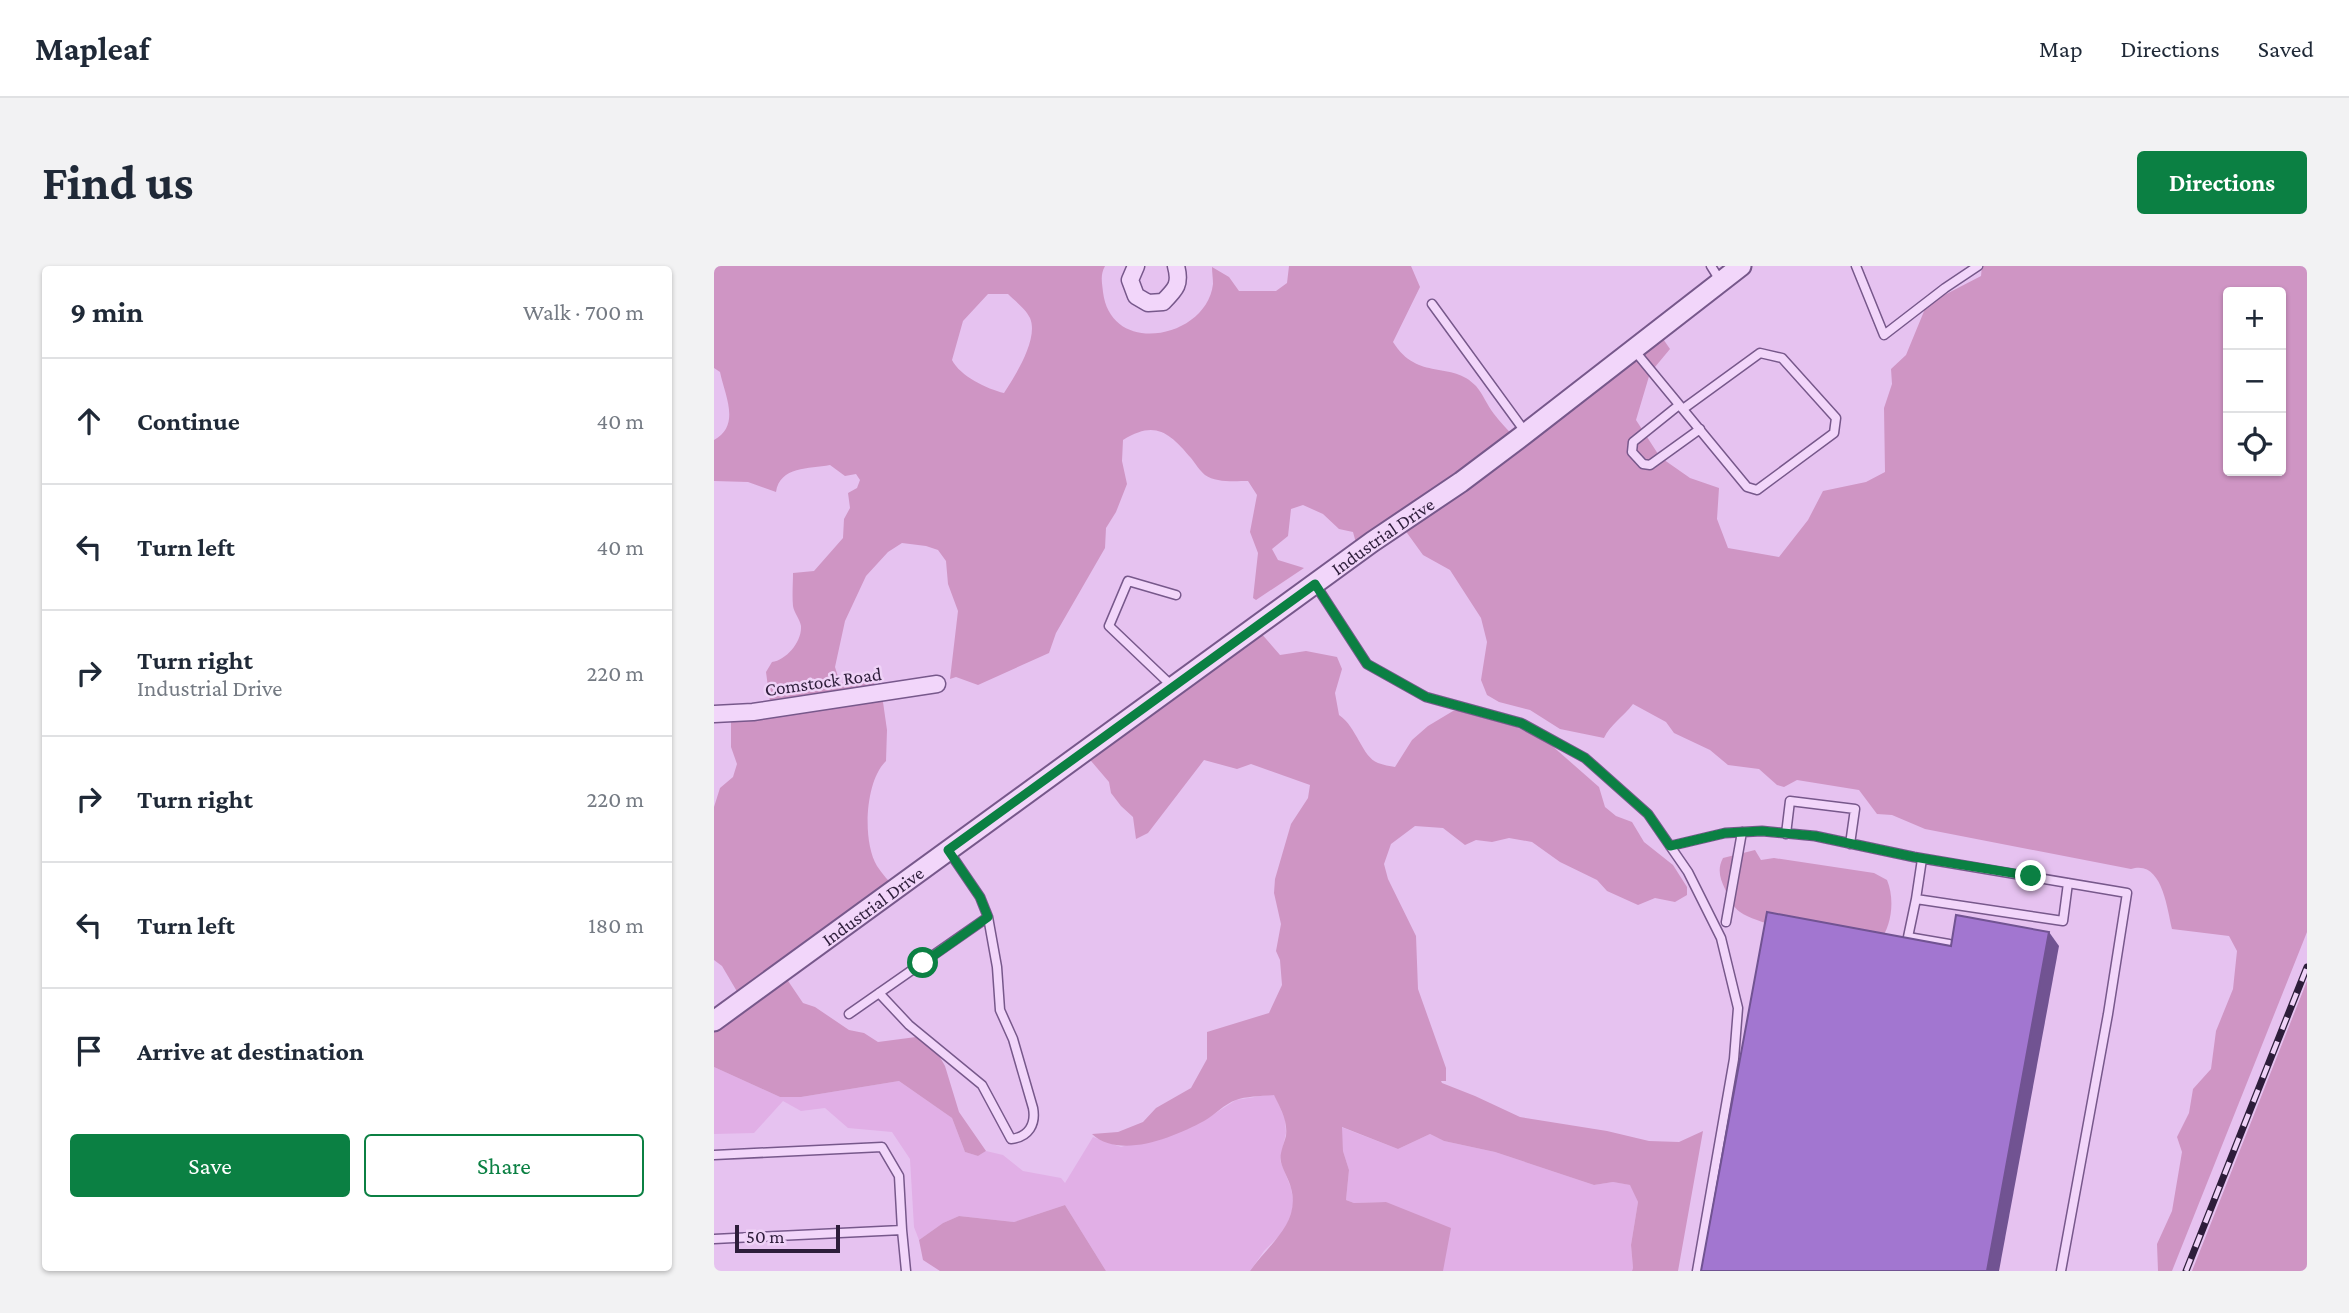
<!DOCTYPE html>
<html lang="en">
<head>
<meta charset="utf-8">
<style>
	:root { --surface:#fff; --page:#f2f2f3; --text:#1f2937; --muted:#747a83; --line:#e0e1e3; --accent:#0b8043 }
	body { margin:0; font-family:"Crimson Pro",serif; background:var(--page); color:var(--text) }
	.controls { position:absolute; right:21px; top:21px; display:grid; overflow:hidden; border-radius:7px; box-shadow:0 2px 5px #0004 }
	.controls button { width:63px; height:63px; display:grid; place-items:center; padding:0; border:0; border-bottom:2px solid var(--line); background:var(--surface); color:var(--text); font:35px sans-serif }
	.scale { position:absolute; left:21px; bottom:18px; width:105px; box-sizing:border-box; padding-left:7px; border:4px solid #2d1d3a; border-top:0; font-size:19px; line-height:24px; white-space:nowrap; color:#2d1d3a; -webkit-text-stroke:5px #efd2f7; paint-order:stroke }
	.stop { position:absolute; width:21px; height:21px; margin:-16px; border:5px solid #0b8043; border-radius:50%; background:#fff }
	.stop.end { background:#0b8043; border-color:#fff; box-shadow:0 2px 7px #0008 }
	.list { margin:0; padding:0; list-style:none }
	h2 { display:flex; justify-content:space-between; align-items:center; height:91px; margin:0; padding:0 28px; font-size:30px }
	h2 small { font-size:23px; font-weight:400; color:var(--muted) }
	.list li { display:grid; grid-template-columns:46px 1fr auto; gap:21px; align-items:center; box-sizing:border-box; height:126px; padding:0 28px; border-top:2px solid var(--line) }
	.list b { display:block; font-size:26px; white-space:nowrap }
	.list p { margin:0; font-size:23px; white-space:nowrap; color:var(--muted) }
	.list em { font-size:23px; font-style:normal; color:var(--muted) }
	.actions { display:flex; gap:14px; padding:21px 28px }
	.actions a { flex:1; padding:16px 0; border:2px solid var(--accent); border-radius:7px; text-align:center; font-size:24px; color:var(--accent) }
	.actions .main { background:var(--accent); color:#fff }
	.icon { flex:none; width:38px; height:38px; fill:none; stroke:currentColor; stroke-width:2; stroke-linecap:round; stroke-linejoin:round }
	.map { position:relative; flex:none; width:1593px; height:1005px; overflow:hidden; border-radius:7px }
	header { display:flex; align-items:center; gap:42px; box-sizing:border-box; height:98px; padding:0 35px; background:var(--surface); border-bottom:2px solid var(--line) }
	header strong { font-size:33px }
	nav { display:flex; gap:38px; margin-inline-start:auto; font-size:24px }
	.intro { display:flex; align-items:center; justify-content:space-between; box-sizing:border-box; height:168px; padding:0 42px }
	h1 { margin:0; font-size:49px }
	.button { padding:18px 32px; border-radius:7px; background:var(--accent); color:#fff; font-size:24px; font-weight:700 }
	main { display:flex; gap:42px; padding:0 42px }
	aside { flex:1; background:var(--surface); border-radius:7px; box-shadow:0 2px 5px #0004 }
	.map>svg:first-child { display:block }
</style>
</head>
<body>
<header>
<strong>Mapleaf</strong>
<nav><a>Map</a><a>Directions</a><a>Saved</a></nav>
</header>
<div class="intro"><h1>Find us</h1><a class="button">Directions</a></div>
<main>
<aside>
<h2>9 min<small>Walk · 700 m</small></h2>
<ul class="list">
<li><svg class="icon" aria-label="ahead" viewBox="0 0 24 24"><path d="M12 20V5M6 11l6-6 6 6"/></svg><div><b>Continue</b></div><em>40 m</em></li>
<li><svg class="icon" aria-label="left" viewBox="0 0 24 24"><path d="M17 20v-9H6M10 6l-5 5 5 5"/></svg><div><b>Turn left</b></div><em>40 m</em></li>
<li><svg class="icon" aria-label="right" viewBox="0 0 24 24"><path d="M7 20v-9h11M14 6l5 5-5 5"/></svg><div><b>Turn right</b><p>Industrial Drive</p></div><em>220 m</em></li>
<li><svg class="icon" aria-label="right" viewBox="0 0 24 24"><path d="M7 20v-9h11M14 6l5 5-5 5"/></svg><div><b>Turn right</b></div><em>220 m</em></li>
<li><svg class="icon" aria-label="left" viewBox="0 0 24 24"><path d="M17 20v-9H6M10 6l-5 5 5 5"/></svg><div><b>Turn left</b></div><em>180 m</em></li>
<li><svg class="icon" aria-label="arrive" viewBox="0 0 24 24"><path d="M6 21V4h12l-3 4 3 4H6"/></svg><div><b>Arrive at destination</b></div></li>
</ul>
<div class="actions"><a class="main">Save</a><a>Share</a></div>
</aside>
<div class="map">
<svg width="1593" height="1005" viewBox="0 0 1593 1005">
	<rect width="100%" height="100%" fill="#e6c2f0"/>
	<path fill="#e1afe6" d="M0,801L66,831H87L185,815L238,852L251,886L264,890L272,885L289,889L309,905L347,912L351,917L379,871L407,881L489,855L522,834L560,828L571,853L572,867L566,894L577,922L580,939L571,964L550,985L536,1005H392L351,939L300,956L245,950L229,957L205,974L200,961L196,893L178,866L134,862L111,842L87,845L69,835L40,867L0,868Z
		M627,861L684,883L716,868L730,875L781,886L880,919L899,916L917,919L924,936L917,979L919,1002L918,1005H729V996L672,936L640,937L632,934L635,904L629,885Z"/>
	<path fill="#cf95c4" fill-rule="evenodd" d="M0,0H391C386,9 388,16 389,26C397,92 493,72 499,18C499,13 498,6 498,1L515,11L525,25H562L573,17L575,0H697L706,21L679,76C704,116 738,94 762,120C769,128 773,139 780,148C786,156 794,164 801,172L945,67L956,83L936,107L922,154L946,191L976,212L1005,222L1003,253L1014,282L1065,291L1094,254L1109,225L1152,216L1171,206L1170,142L1178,118L1177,103L1192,89L1213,38L1267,10L1268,0H1593V666L1458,1005H1444L1443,978L1458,945L1468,886L1463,871L1475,847L1479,823L1497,803L1502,765L1519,723L1523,685L1515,670L1458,663C1453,642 1448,593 1417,603L1211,563L1178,549L1163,548L1145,524L1083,514L1070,521L1063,519L1045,503L1014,499L996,484L960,467L952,456L919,438C909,451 896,459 890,472L846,463L816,444L785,436L773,429L767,414L773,376L767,352L736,304L709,289L688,260L645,288L639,266L625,263L609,248L589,239L577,243L574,270L558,283L564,294L590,302L542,334L539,332L544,287L536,266L543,229L534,215C521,215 502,217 491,209C486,205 481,197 477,192C455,166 441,154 409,174L408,195L413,218L402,246L392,262L391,282L342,367L335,387L264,419L242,411L236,413L244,345L234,318L232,295L224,284L212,280L188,277L174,286L152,310L131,355L121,401L126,417L156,412L168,429L173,464L172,495C151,515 148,575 163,600C168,608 175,615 181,622L68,706L89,737L101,741L135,764L150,767L164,776L202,771L219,779L231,800L245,846L272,885L264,890L251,886L238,852L185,815L87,831H66L0,801V756L28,734L8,700L0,694V541L6,522L19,511L23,498L17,481V448L57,443L52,406L58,396C72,394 88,376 87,360C86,353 80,347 79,340C78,329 79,317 79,307L100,305L129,272L130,253L136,242L134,227L143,222L146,214L142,208L131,210L116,199C95,203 66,200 62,226L34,216L0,215V174C27,159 11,130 6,106L0,102ZM1514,26H1567V205H1514ZM274,28H294C301,35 312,43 316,52C325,73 301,110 290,127C273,123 246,110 238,94L249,55Z
		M546,366L566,389L592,385L623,391L628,403L621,427L625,449C643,461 648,491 664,497C669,499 676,500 681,501L698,474L714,460L739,445L755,444L785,452L836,478L885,521L891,541L902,550L918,556L930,576L959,599L973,621V629L961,636L941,632L924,639L893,625L883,614L846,596L818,576L795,572L778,576L762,574L751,579L729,562L701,560L677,578L670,598L674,613L702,670L704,723L732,802V815H727L728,817L761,830L806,851L893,865L935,875L965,876L989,865L964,1005H918L919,1002L917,979L924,936L916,919L899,916L880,919L781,886L730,875L716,868L684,883L628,861L629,885L635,904L632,934L640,937L672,936L737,962L729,1005H536C554,979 587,957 577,922C575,913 569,905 567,896C565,888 570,878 572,870C574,854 566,842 560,829C548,830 532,830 522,834C510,838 501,849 490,855C460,871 406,894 378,868L404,866L429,856L442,842L477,822L493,793V766L555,747L568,719L566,694L562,685L567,658L560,627L561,613L577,558L594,532L596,519L537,498L523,503L490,494L434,567L422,573L419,551L407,540L397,527L395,516L372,489Z
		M1041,584L1047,594L1060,592L1160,607L1173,614C1181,633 1178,660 1165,676C1131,671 1052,664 1026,646C1019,641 1014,631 1011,623C1006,613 1003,603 1009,592Z
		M1593,715V1005H1478Z
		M351,939L392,1005H226L209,994L205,974L229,957L245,950L300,956Z"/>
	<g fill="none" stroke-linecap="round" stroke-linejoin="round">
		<g stroke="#77588b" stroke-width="11">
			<path id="service" d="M997,0L1007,16
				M1142,0L1170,69L1231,22L1264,0
				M718,38L812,167
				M920,84L1033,221L1043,224L1120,167L1122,152L1068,92L1046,87L969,143
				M965,139L919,176L918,186L929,198L936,199L986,163
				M601,318L653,398L712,431L807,457L871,492L934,548L974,606L1007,672L1024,742L1020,793L983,1005
				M459,421L395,360L414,315L462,329
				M1072,568L1076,535L1141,543L1136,578
				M956,580L1011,567L1048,565L1101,570L1200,591L1413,627L1394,748L1347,1005
				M1208,593L1202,633L1349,655L1354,617
				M1202,633L1194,671L1235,678
				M1012,656L1028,566
				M165,727L195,759L268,819L297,873C315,871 322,858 319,842L299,773L286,744L283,701L274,651L266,631L234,584
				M135,748L274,651
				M0,889L168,881L185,910L188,964
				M0,973L188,964L192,1005"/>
		</g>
		<g stroke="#77588b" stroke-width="19">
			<path id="minor" d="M422,0L416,14L422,30L434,37L449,36C462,23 467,18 462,0
				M0,448L39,446L223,418"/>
		</g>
		<g stroke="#77588b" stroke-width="23">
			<g id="tertiary">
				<path id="s1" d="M0,755L658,276L747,216L812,167L1027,0"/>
			</g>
		</g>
		<use href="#service" stroke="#f2d6fa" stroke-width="8"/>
		<use href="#minor" stroke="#f2d6fa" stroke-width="16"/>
		<use href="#tertiary" stroke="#f2d6fa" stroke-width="19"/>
		<g stroke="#2d1d3a" stroke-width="7">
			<path id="rail" d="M1472,1005L1593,701"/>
		</g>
		<use href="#rail" stroke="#efd2f7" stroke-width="4.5" stroke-dasharray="13" stroke-linecap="butt"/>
	</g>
	<path fill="#715392" d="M1335,666L1345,680L1285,1005H1273Z"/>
	<path fill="#a276d0" stroke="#715392" stroke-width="2" d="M1053,646L1237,680L1242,649L1335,666L1273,1005H987Z"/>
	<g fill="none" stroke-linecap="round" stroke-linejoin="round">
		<path stroke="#0b8043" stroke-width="9" d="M209,697L274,651L266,631L234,584L601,318L653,398L712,431L807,457L871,492L934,548L956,580L1011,567L1048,565L1101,570L1200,591L1317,610"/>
	</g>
	<g text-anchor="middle" stroke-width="5" stroke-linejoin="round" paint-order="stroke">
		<g font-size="19" fill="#2d1d3a" stroke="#efd2f7">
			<text dy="7" stroke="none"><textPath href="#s1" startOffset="826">Industrial Drive</textPath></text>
			<text transform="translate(109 415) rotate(-8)" y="7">Comstock Road</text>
			<text dy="7" stroke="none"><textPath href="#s1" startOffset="196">Industrial Drive</textPath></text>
		</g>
	</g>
</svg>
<div class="controls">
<button>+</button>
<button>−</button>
<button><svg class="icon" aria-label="locate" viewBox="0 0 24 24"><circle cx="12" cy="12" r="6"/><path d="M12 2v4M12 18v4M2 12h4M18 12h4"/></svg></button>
</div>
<div class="scale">50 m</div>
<div class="stop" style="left:209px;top:697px"></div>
<div class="stop end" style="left:1317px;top:610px"></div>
</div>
</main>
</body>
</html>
